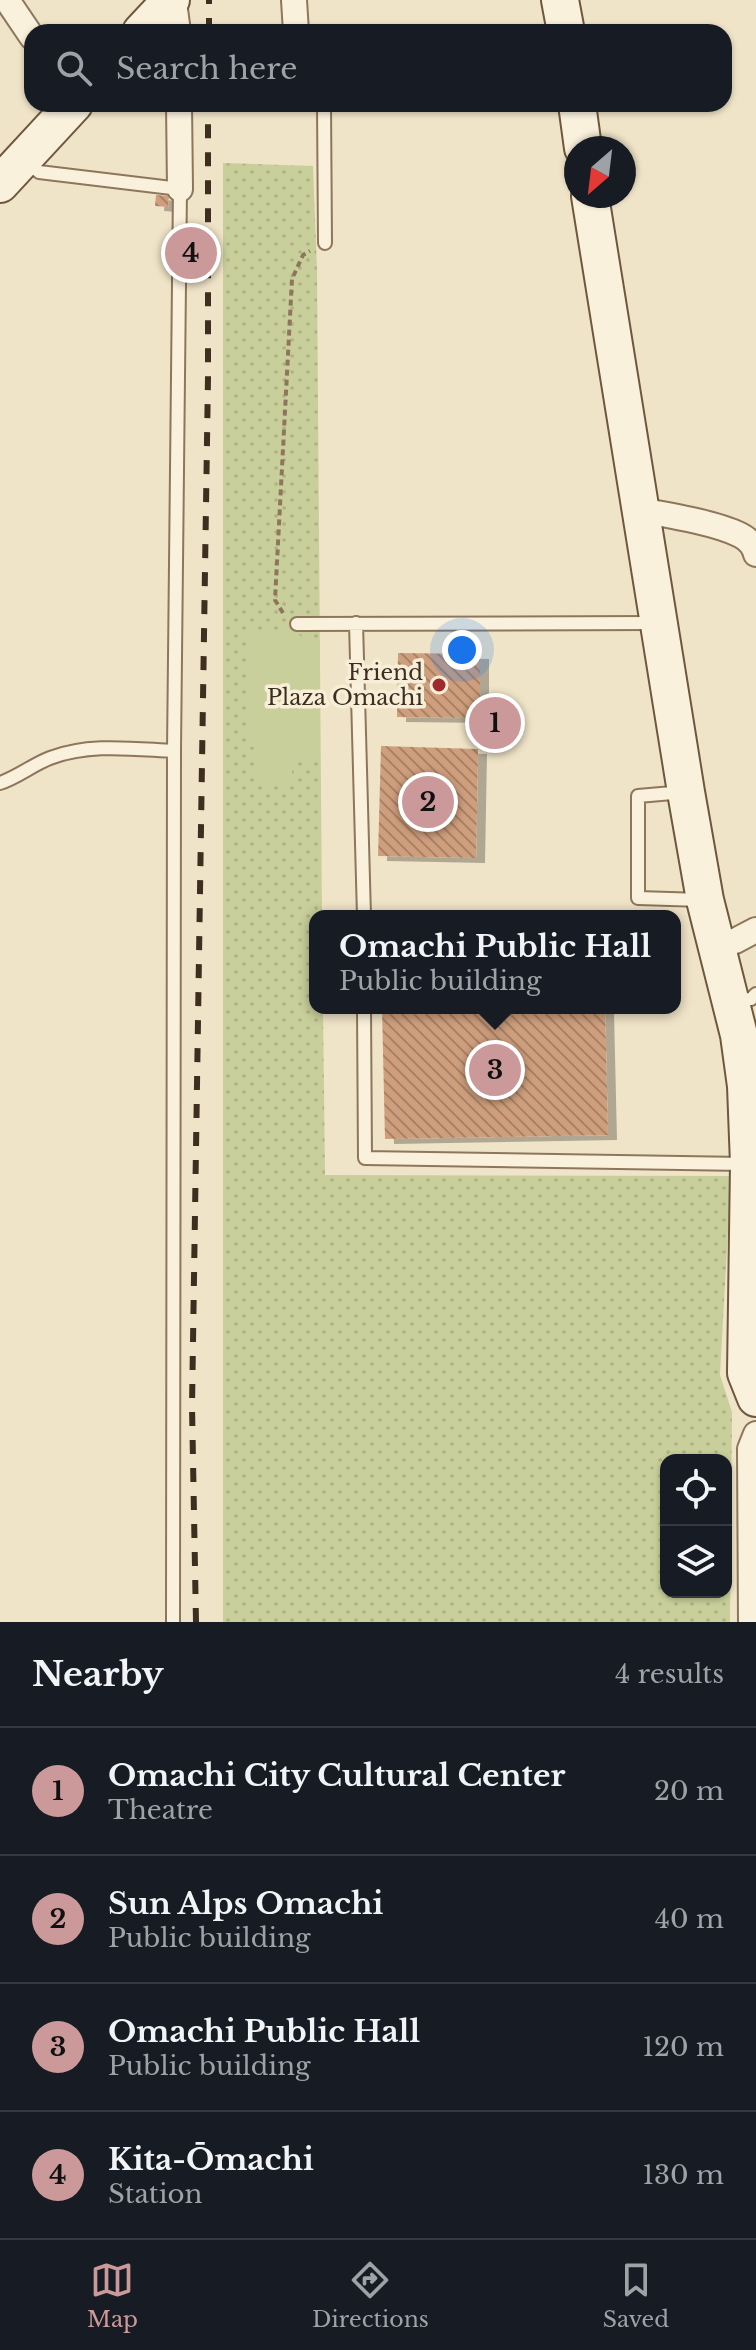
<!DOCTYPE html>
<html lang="en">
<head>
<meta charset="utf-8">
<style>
	:root { --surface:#171b24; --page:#20242c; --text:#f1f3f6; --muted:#9ea1a6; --line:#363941; --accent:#cc999b }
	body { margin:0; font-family:"Libre Baskerville",serif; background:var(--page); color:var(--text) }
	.controls { position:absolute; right:24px; bottom:24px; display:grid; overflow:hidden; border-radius:16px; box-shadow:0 2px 6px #0004 }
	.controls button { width:72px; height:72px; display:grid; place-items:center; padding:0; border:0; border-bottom:2px solid var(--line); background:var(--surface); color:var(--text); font:40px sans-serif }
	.compass { position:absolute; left:564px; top:136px; width:72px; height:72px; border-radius:50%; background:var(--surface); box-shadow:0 2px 6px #0004; rotate:208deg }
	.you { position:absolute; left:462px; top:650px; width:28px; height:28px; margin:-20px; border:6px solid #fff; border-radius:50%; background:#1a73e8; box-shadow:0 0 0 12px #1a73e833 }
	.badge { display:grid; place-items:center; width:52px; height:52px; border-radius:50%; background:var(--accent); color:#111; font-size:26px; font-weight:700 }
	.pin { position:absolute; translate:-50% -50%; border:4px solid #fff; box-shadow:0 2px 8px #0006 }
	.popup { position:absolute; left:309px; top:910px; width:372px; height:104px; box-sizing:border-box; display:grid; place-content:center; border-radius:16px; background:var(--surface); filter:drop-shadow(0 2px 6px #0005); font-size:26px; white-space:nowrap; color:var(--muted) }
	.popup b { font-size:30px; color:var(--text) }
	.popup::after { content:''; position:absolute; left:50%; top:100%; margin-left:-16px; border:16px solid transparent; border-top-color:var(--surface) }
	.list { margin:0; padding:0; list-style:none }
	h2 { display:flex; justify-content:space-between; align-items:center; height:104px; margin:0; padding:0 32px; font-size:34px }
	h2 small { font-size:26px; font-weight:400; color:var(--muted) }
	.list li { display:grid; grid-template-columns:52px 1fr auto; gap:24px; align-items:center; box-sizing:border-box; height:128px; padding:0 32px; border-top:2px solid var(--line) }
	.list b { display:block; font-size:30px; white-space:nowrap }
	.list p { margin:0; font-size:26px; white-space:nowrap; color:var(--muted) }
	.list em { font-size:26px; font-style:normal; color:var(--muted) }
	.icon { flex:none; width:44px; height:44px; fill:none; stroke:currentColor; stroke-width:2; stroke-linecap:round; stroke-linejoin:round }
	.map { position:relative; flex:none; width:756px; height:1622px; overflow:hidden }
	.search { position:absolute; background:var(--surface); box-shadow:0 2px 6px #0004; left:24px; right:24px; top:24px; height:88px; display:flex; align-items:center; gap:20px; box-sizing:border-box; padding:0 28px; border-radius:24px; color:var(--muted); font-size:30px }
	.sheet { height:616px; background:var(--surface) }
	nav { display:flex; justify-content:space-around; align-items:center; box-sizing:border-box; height:112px; border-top:2px solid var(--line); background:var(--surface); font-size:22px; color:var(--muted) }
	nav a { display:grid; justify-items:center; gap:4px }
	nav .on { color:var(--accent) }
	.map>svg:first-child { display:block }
</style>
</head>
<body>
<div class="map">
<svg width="756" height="1622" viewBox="0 0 756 1622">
	<defs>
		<pattern id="grass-dots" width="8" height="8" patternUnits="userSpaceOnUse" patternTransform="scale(2)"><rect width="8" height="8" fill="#c9cf9b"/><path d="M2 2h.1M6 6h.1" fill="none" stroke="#aeb285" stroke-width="1.8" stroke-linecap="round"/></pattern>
		<pattern id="building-back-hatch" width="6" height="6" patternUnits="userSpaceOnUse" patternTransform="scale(2)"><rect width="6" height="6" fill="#cf9f7d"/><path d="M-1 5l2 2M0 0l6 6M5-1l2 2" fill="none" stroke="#a98266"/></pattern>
		<filter id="shadow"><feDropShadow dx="9" dy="5" stdDeviation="0" flood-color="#0004"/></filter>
	</defs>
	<rect width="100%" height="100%" fill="#f0e4c8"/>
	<path fill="url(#grass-dots)" fill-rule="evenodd" d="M223,163L313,166L317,270L322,916H315V1008H323L325,1175L731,1176L720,1375L732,1412L730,1622H223ZM666,1460H726V1592H666Z"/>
	<path fill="#c9cf9b" d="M248,631H290L307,639L320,640V758H292V783L255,782V747L248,746Z"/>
	<path fill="url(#building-back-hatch)" filter="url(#shadow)" d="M156,195L169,196L168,207L155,206Z
		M196,237V269H186L187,238Z
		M398,653L480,654V718L397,717Z
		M381,746L478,749L476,858L378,856Z
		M382,1008H605L608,1135L385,1139Z"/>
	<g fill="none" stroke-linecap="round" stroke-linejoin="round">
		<g stroke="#8d765c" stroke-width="16">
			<path id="lane" d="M324,104L325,243
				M26,161L39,172L180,189L174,751L173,1622
				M356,623L364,916
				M297,624L654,623
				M0,783C18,777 32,765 50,758C90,743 132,749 174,751
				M684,792L638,796V898L702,900
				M734,1001L751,999L756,994
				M364,1008L365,1158L744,1164"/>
		</g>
		<g stroke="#8d765c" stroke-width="28">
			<path id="street" d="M7,0L32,37
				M294,0L296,32
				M170,1L175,9L178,32
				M179,104L180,189
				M640,510C668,515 716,523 740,535C748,539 754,546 756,554
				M715,943L735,941L756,930
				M751,1622L750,1449L756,1434"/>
		</g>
		<g stroke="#6f573f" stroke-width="40">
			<path id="secondary" d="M560,0L566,32
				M141,32L171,0
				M577,104L583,148
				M0,184L74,104
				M590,196L686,792L705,900L739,1035L746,1086L749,1164L746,1373L756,1398"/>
		</g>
		<path stroke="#8d765c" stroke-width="4" stroke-dasharray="6 4" stroke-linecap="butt" d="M283,613L275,600L292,279L303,255L310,251"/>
		<use href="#lane" stroke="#faf1dc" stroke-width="12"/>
		<use href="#street" stroke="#faf1dc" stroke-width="24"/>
		<use href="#secondary" stroke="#faf1dc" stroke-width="36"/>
		<path stroke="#3d2e20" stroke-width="6" stroke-dasharray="14 14" stroke-linecap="butt" d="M209,32V0
			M196,1622L192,1406L208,377V104"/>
	</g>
	<circle fill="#9e2a2b" stroke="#f7eed8" stroke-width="3" cx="439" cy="685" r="8"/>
	<g text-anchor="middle" stroke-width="7" stroke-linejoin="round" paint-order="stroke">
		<g font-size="22" fill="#3d2e20" stroke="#f7eed8" text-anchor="end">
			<text x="423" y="680">Friend<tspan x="423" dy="25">Plaza Omachi</tspan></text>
		</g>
	</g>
</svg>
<div class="controls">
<button><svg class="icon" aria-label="locate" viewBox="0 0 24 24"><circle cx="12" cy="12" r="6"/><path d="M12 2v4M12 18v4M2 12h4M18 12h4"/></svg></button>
<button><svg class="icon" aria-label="layers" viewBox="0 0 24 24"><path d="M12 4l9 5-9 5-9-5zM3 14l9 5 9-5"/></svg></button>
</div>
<svg class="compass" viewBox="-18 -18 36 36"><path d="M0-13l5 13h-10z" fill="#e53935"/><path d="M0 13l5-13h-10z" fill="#9ea1a6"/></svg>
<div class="you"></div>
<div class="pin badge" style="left:495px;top:723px">1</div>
<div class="pin badge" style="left:428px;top:802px">2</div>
<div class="pin badge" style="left:495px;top:1070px">3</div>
<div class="popup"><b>Omachi Public Hall</b>Public building</div>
<div class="pin badge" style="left:191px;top:253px">4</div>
<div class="search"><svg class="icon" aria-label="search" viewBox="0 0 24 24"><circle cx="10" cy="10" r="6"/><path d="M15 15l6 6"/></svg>Search here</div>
</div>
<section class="sheet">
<h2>Nearby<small>4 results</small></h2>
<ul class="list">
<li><span class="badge">1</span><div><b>Omachi City Cultural Center</b><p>Theatre</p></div><em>20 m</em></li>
<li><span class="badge">2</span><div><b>Sun Alps Omachi</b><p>Public building</p></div><em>40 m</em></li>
<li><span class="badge">3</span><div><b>Omachi Public Hall</b><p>Public building</p></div><em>120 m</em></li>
<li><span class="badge">4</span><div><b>Kita-Ōmachi</b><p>Station</p></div><em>130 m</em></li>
</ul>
</section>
<nav>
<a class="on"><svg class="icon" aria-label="map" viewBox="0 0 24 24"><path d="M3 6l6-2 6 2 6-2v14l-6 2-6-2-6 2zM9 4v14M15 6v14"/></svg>Map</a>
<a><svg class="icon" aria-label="directions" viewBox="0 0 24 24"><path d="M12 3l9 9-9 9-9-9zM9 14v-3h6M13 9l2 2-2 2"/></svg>Directions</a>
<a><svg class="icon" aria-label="saved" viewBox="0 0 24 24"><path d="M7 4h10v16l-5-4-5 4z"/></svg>Saved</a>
</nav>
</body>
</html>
